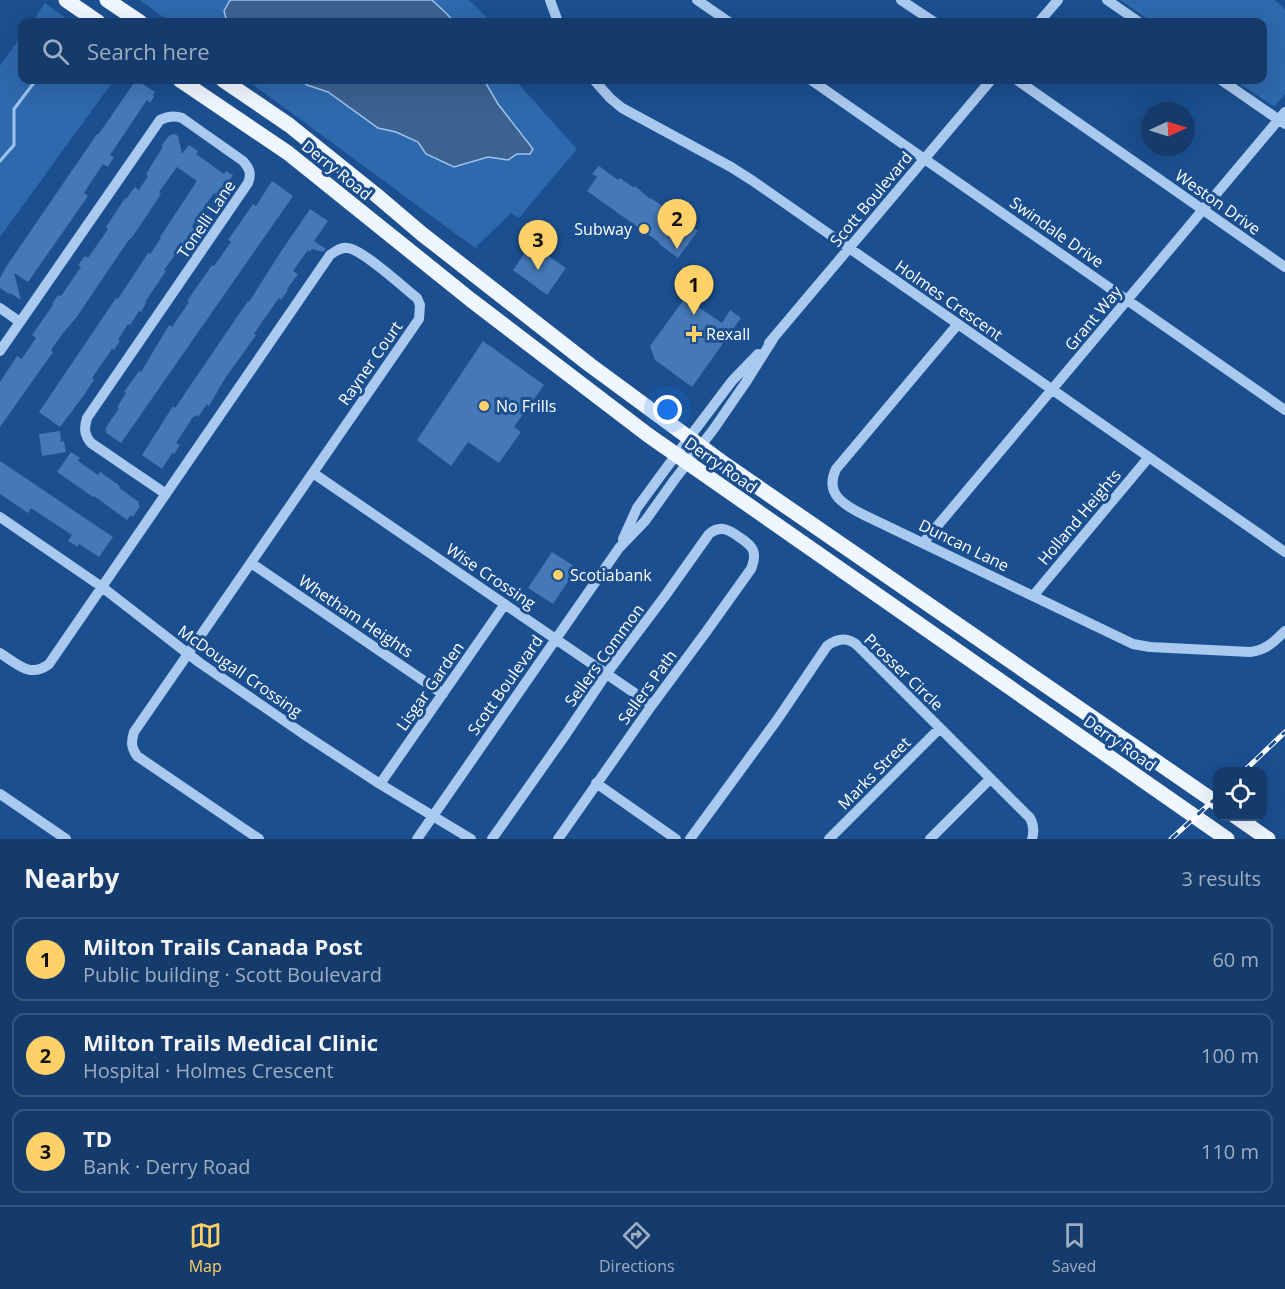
<!DOCTYPE html>
<html lang="en">
<head>
<meta charset="utf-8">
<style>
	:root { --surface:#143b6b; --page:#1d4271; --text:#f1f3f6; --muted:#9dadc1; --line:#33557e; --accent:#ffd166 }
	body { margin:0; font-family:"Open Sans",sans-serif; background:var(--page); color:var(--text) }
	.controls { position:absolute; right:18px; bottom:18px; display:grid; overflow:hidden; border-radius:12px; box-shadow:0 6px 24px #0002 }
	.controls button { width:54px; height:54px; display:grid; place-items:center; padding:0; border:0; border-bottom:2px solid var(--line); background:var(--surface); color:var(--text); font:30px sans-serif }
	.compass { position:absolute; left:1141px; top:102px; width:54px; height:54px; border-radius:50%; background:var(--surface); box-shadow:0 6px 24px #0002; rotate:86deg }
	.you { position:absolute; left:668px; top:410px; width:21px; height:21px; margin:-15px; border:4px solid #fff; border-radius:50%; background:#1a73e8; box-shadow:0 0 0 9px #1a73e833 }
	.badge { display:grid; place-items:center; width:39px; height:39px; border-radius:50%; background:var(--accent); color:#111; font-size:20px; font-weight:700 }
	.pin { position:absolute; translate:-50% -50px; filter:drop-shadow(0 2px 3px #0008) }
	.pin::after { content:''; position:absolute; top:32px; width:21px; height:18px; background:inherit; clip-path:polygon(0 0,100% 0,50% 100%) }
	.list { margin:0; padding:0; list-style:none }
	h2 { display:flex; justify-content:space-between; align-items:center; height:78px; margin:0; padding:0 24px; font-size:26px }
	h2 small { font-size:20px; font-weight:400; color:var(--muted) }
	.list li { display:grid; grid-template-columns:39px 1fr auto; gap:18px; align-items:center; box-sizing:border-box; height:84px; margin:0 12px 12px; padding:0 12px; border:2px solid var(--line); border-radius:12px }
	.list b { display:block; font-size:22px; white-space:nowrap }
	.list p { margin:0; font-size:20px; white-space:nowrap; color:var(--muted) }
	.list em { font-size:20px; font-style:normal; color:var(--muted) }
	.icon { flex:none; width:33px; height:33px; fill:none; stroke:currentColor; stroke-width:2; stroke-linecap:round; stroke-linejoin:round }
	.map { position:relative; flex:none; width:1285px; height:839px; overflow:hidden }
	.search { position:absolute; background:var(--surface); box-shadow:0 6px 24px #0002; left:18px; right:18px; top:18px; height:66px; display:flex; align-items:center; gap:15px; box-sizing:border-box; padding:0 21px; border-radius:12px; color:var(--muted); font-size:22px }
	.sheet { height:366px; background:var(--surface) }
	nav { display:flex; justify-content:space-around; align-items:center; box-sizing:border-box; height:84px; border-top:2px solid var(--line); background:var(--surface); font-size:16px; color:var(--muted) }
	nav a { display:grid; justify-items:center; gap:3px }
	nav .on { color:var(--accent) }
	.map>svg:first-child { display:block }
</style>
</head>
<body>
<div class="map">
<svg width="1285" height="839" viewBox="0 0 1285 839">
	<rect width="100%" height="100%" fill="#1b4f8f"/>
	<path fill="#2e69ad" d="M140,0H469L491,22H170Z
		M1120,0H1275L1285,9V94L1275,106L1272,105L1234,80H1262V22H1152Z
		M45,3L71,22H32Z
		M22,35V80H114L0,237V66Z
		M247,80H515L577,149L519,218L511,213L475,248Z"/>
	<path fill="#3c6290" stroke="#9cc4f0" stroke-width="1.5" d="M230,0H432L446,13L454,22H227L224,11Z
		M300,80H484L498,104L533,149L530,154H517L508,160L488,157L454,167L426,154L418,142L396,132L378,128L328,92L307,85Z"/>
	<g fill="none" stroke-linecap="round" stroke-linejoin="round">
		<path stroke="#9cc4f0" stroke-width="3" d="M0,161L14,145V109L36,80"/>
	</g>
	<path fill="#4478b7" d="M136,80L155,92L153,95L154,97L150,103L147,100L110,155L114,157L108,167L103,164L89,185L84,193L88,196L28,282L14,273L21,300L10,293L9,294L0,288V278L6,267L97,134L98,135Z
		M175,134L178,136L182,154L189,145L198,151L196,154L224,174L226,171L233,175L219,196L214,193L196,219L192,227L194,229L164,270L166,271L145,302L146,303L141,312L139,311L130,325L128,324L118,340L120,341L114,350L112,349L92,378L94,380L84,395L60,427L39,412L116,298L118,299L148,253L150,254L161,238L160,237L197,181L177,167L159,192L161,194L133,236L128,241L76,318L63,333L51,350L53,352L0,427V382L17,356L22,359L25,354L36,338L32,335L53,305L52,304L58,295L61,296L81,267L78,265L85,256L88,258L108,229L106,227L125,198L126,199L135,187L139,190L148,176L146,174L149,170V169L163,147L161,146L170,135Z
		M599,166L618,180L620,178L634,188L635,186L650,199L651,198L698,231L678,258L659,244L660,243L587,191L597,177L592,174Z
		M272,181L293,196L121,443L105,432L107,430L105,429L119,408L117,407L126,393L124,392L139,371L141,372L169,325L172,327L189,302L187,301L212,265L214,266L231,242L228,240L253,204L256,206Z
		M310,209L328,221L314,241L326,249L323,252L312,249L310,252L308,250L293,271L298,274L287,289L288,290L281,300L279,298L262,322L254,334L256,335L224,380L209,406L207,404L198,417L196,415L194,417H193L176,443L180,445L174,454L172,453L162,469L142,455L173,406L175,408L237,317L248,301L249,302L280,253Z
		M531,244L566,268L547,295L513,270Z
		M685,298L722,323L730,310L741,318L692,387L655,360L650,346Z
		M483,341L544,385L514,427L521,432L499,463L468,442L451,466L417,440Z
		M60,431L61,442L64,441L66,452L42,456L39,434Z
		M71,452L80,458L78,461L98,475L100,472L120,486L119,488L139,502L138,504L140,506L133,517L131,515L127,520L94,496L93,497L57,472Z
		M0,461L113,537L99,557L79,544L78,547L68,541L72,535L31,508L28,513L0,494Z
		M552,552L577,568L553,604L528,588Z"/>
	<g fill="none" stroke-linecap="round" stroke-linejoin="round">
		<path stroke="#a9c9ee" stroke-width="10" d="M550,0L558,22
			M697,0L729,22
			M901,0L934,22
			M1107,0L1139,22
			M1039,22L1058,0
			M594,80L610,98L622,108L731,167L753,181L1285,552
			M811,80L1285,410
			M1017,80L1285,267
			M1221,80L1285,124
			M0,308L20,322
			M958,324L836,469C824,494 844,505 864,515L1133,644L1150,647L1250,652C1266,650 1274,642 1285,631
			M769,343L991,80
			M0,351L160,120C168,116 174,115 182,118L243,161C249,168 252,173 248,183L87,418C84,428 84,435 91,443L166,494
			M313,473L652,705
			M0,517L102,587L200,663L302,733L380,784L471,839
			M623,539L637,508L664,471L732,381L758,354
			M923,543L1285,112
			M251,563L443,694
			M1033,596L1149,457
			M0,653C16,663 30,679 49,664L330,255C336,251 340,247 347,248C361,248 404,288 417,298L420,305L419,319L134,732C131,742 131,747 137,756L259,839
			M596,783L676,839
			M380,784L505,604
			M0,794L66,839
			M417,839L619,548L645,521L675,479L713,430L746,382L773,339
			M492,839L566,734L607,673L665,596L709,534C720,525 728,529 739,537C753,546 758,552 751,569L706,632L652,705L558,839
			M690,839L777,720L827,646C838,638 848,637 858,646L1030,818C1034,825 1034,832 1032,839
			M829,839L940,728
			M930,839L990,779"/>
		<path stroke="#f0f6ff" stroke-width="15" d="M66,0L98,22
			M107,0L140,22
			M180,80L288,153L471,300L648,435L1227,839
			M223,80L289,125L375,194L422,234L590,365L726,465L1218,804
			M1235,816L1268,839"/>
		<g stroke="#fff" stroke-width="5">
			<path id="rail" d="M1243,772L1285,732
				M1171,839L1218,796"/>
		</g>
		<use href="#rail" stroke="#1b4f8f" stroke-width="3" stroke-dasharray="9" stroke-linecap="butt"/>
	</g>
	<g fill="#ffd166" stroke="#1b4f8f" stroke-width="2">
		<circle cx="644" cy="229" r="6"/>
		<path d="M691 325h6v6h6v6h-6v6h-6v-6h-6v-6h6z"/>
		<circle cx="484" cy="406" r="6"/>
		<circle cx="558" cy="575" r="6"/>
	</g>
	<g text-anchor="middle" stroke-width="6" stroke-linejoin="round" paint-order="stroke">
		<g font-size="16" fill="#fff" stroke="#1b4f8f">
			<text transform="translate(337 170) rotate(39)" y="6">Derry Road</text>
			<text transform="translate(871 199) rotate(-50)" y="6">Scott Boulevard</text>
			<text transform="translate(1218 202) rotate(35)" y="6">Weston Drive</text>
			<text transform="translate(206 219) rotate(-56)" y="6">Tonelli Lane</text>
			<text transform="translate(1057 232) rotate(35)" y="6">Swindale Drive</text>
			<text transform="translate(949 300) rotate(35)" y="6">Holmes Crescent</text>
			<text transform="translate(1093 318) rotate(-50)" y="6">Grant Way</text>
			<text transform="translate(370 363) rotate(-55)" y="6">Rayner Court</text>
			<text transform="translate(721 465) rotate(35)" y="6">Derry Road</text>
			<text transform="translate(1079 517) rotate(-50)" y="6">Holland Heights</text>
			<text transform="translate(964 545) rotate(26)" y="6">Duncan Lane</text>
			<text transform="translate(491 576) rotate(34)" y="6">Wise Crossing</text>
			<text transform="translate(356 616) rotate(34)" y="6">Whetham Heights</text>
			<text transform="translate(604 655) rotate(-54)" y="6">Sellers Common</text>
			<text transform="translate(240 671) rotate(35)" y="6">McDougall Crossing</text>
			<text transform="translate(904 672) rotate(44)" y="6">Prosser Circle</text>
			<text transform="translate(505 685) rotate(-55)" y="6">Scott Boulevard</text>
			<text transform="translate(430 686) rotate(-55)" y="6">Lisgar Garden</text>
			<text transform="translate(647 687) rotate(-54)" y="6">Sellers Path</text>
			<text transform="translate(1120 743) rotate(35)" y="6">Derry Road</text>
			<text transform="translate(874 773) rotate(-45)" y="6">Marks Street</text>
		</g>
		<g font-size="16" fill="#fff" stroke="#1b4f8f" text-anchor="start">
			<text x="632" y="235" text-anchor="end">Subway</text>
			<text x="706" y="340">Rexall</text>
			<text x="496" y="412">No Frills</text>
			<text x="570" y="581">Scotiabank</text>
		</g>
	</g>
</svg>
<div class="controls">
<button><svg class="icon" aria-label="locate" viewBox="0 0 24 24"><circle cx="12" cy="12" r="6"/><path d="M12 2v4M12 18v4M2 12h4M18 12h4"/></svg></button>
</div>
<svg class="compass" viewBox="-18 -18 36 36"><path d="M0-13l5 13h-10z" fill="#e53935"/><path d="M0 13l5-13h-10z" fill="#9dadc1"/></svg>
<div class="you"></div>
<div class="pin badge" style="left:694px;top:315px">1</div>
<div class="pin badge" style="left:677px;top:249px">2</div>
<div class="pin badge" style="left:538px;top:270px">3</div>
<div class="search"><svg class="icon" aria-label="search" viewBox="0 0 24 24"><circle cx="10" cy="10" r="6"/><path d="M15 15l6 6"/></svg>Search here</div>
</div>
<section class="sheet">
<h2>Nearby<small>3 results</small></h2>
<ul class="list">
<li><span class="badge">1</span><div><b>Milton Trails Canada Post</b><p>Public building · Scott Boulevard</p></div><em>60 m</em></li>
<li><span class="badge">2</span><div><b>Milton Trails Medical Clinic</b><p>Hospital · Holmes Crescent</p></div><em>100 m</em></li>
<li><span class="badge">3</span><div><b>TD</b><p>Bank · Derry Road</p></div><em>110 m</em></li>
</ul>
</section>
<nav>
<a class="on"><svg class="icon" aria-label="map" viewBox="0 0 24 24"><path d="M3 6l6-2 6 2 6-2v14l-6 2-6-2-6 2zM9 4v14M15 6v14"/></svg>Map</a>
<a><svg class="icon" aria-label="directions" viewBox="0 0 24 24"><path d="M12 3l9 9-9 9-9-9zM9 14v-3h6M13 9l2 2-2 2"/></svg>Directions</a>
<a><svg class="icon" aria-label="saved" viewBox="0 0 24 24"><path d="M7 4h10v16l-5-4-5 4z"/></svg>Saved</a>
</nav>
</body>
</html>
